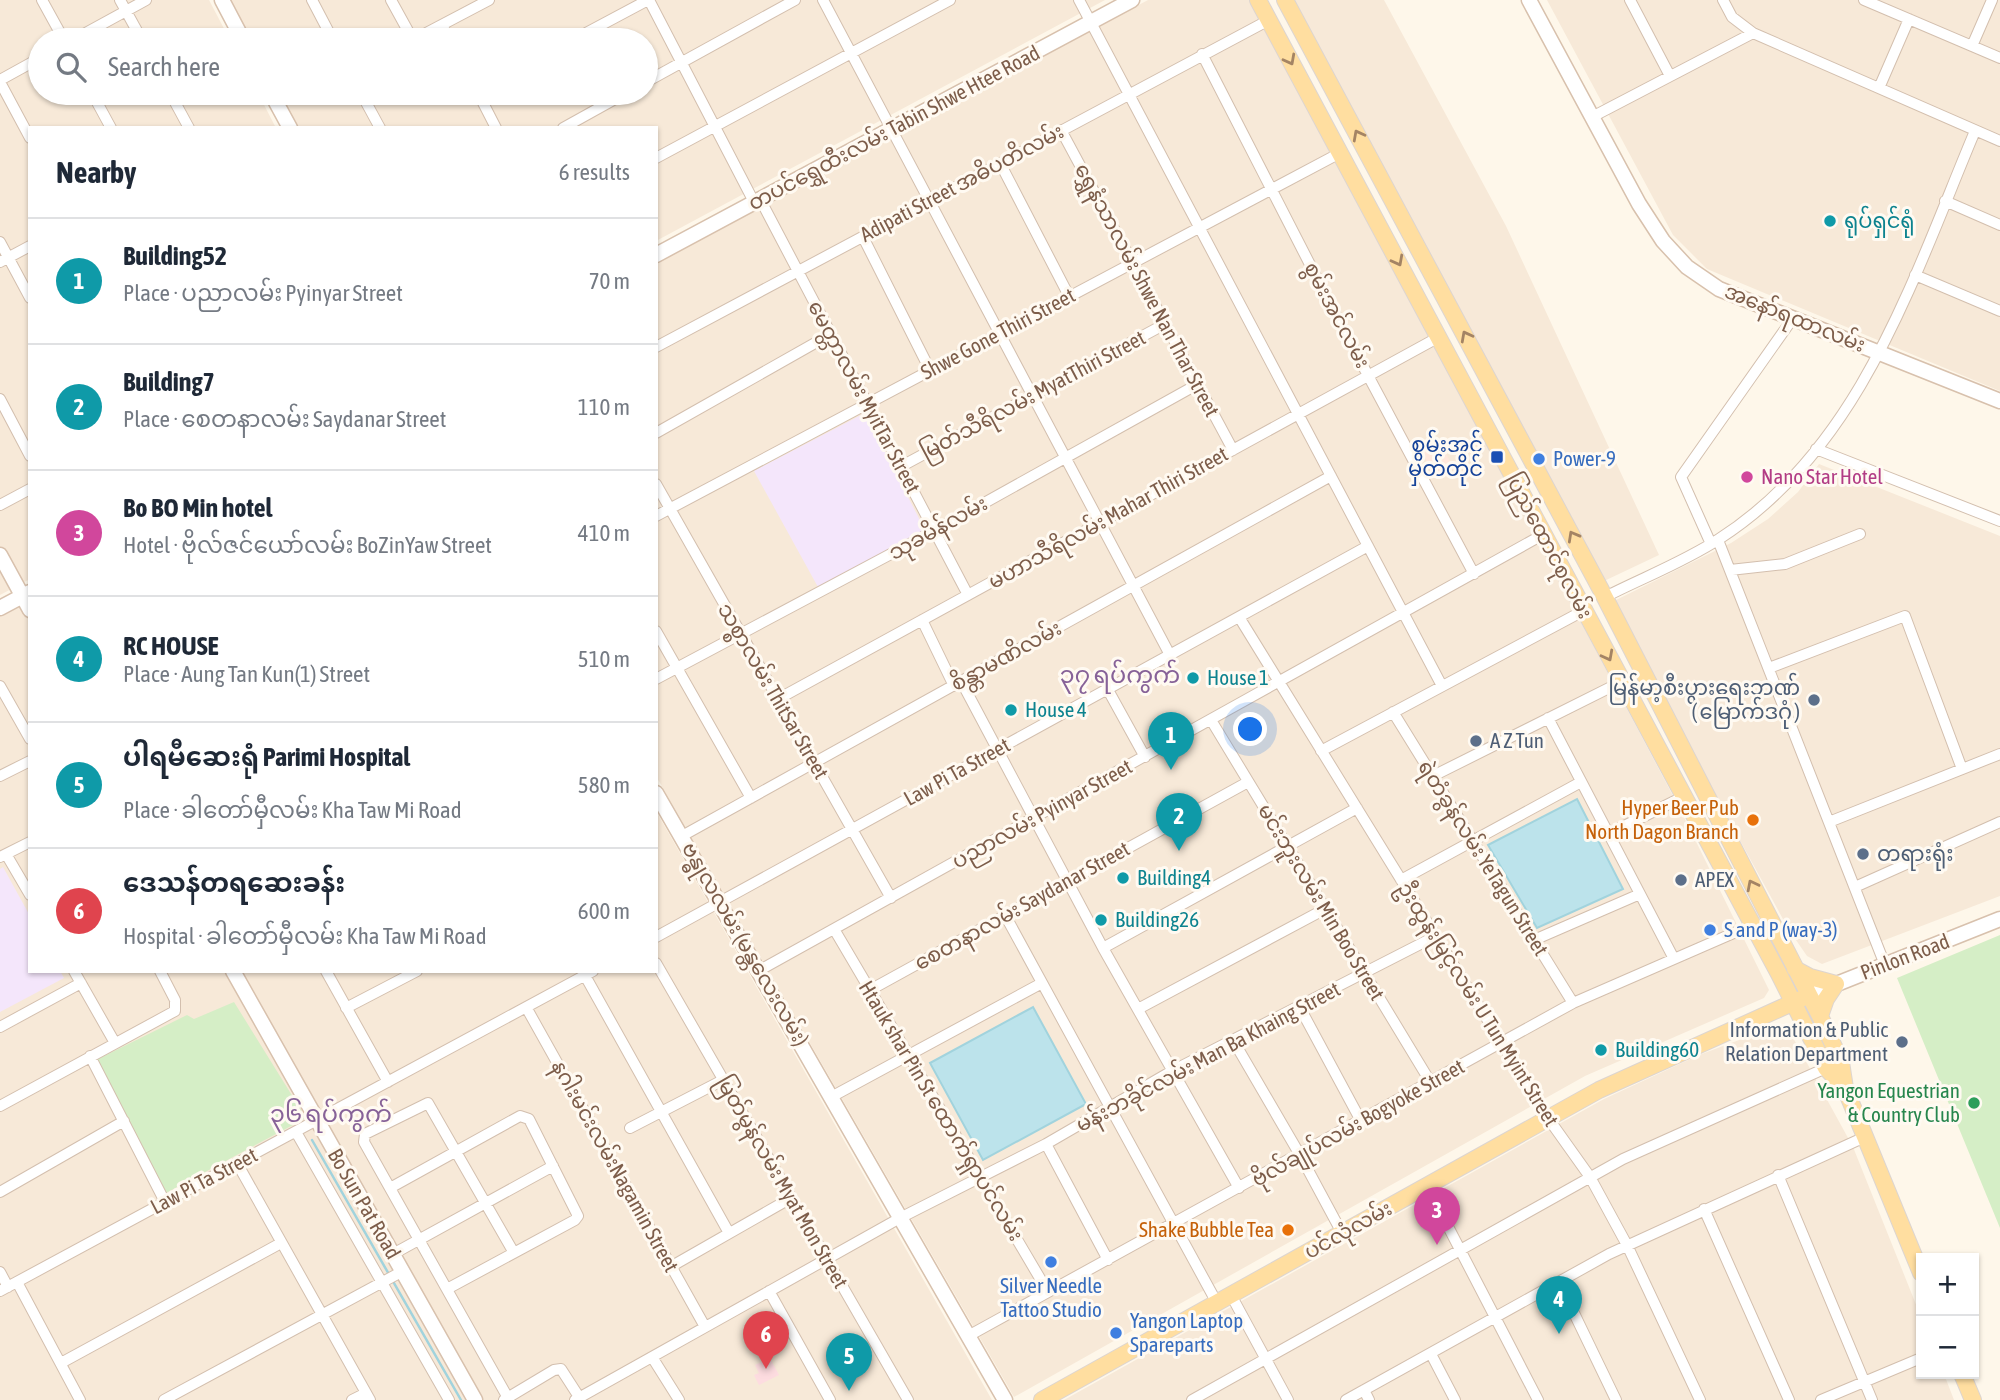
<!DOCTYPE html>
<html lang="en">
<head>
<meta charset="utf-8">
<style>
	:root { --surface:#fff; --page:#f6f6f7; --text:#1f2937; --muted:#747a83; --line:#e0e1e3; --accent:#2563eb }
	body { margin:0; font-family:"Asap Condensed","Noto Sans Myanmar",sans-serif; background:var(--page); color:var(--text) }
	.controls { position:absolute; right:21px; bottom:21px; display:grid; overflow:hidden; border-radius:0px; box-shadow:0 2px 5px #0004 }
	.controls button { width:63px; height:63px; display:grid; place-items:center; padding:0; border:0; border-bottom:2px solid var(--line); background:var(--surface); color:var(--text); font:35px sans-serif }
	.you { position:absolute; left:1251px; top:730px; width:24px; height:24px; margin:-18px; border:5px solid #fff; border-radius:50%; background:#1a73e8; box-shadow:0 0 0 10px #1a73e833 }
	.badge { display:grid; place-items:center; width:46px; height:46px; border-radius:50%; background:var(--accent); color:#fff; font-size:23px; font-weight:700 }
	.pin { position:absolute; translate:-50% -58px; filter:drop-shadow(0 2px 4px #0008) }
	.pin::after { content:''; position:absolute; top:37px; width:24px; height:21px; background:inherit; clip-path:polygon(0 0,100% 0,50% 100%) }
	.list { margin:0; padding:0; list-style:none }
	h2 { display:flex; justify-content:space-between; align-items:center; height:91px; margin:0; padding:0 28px; font-size:30px }
	h2 small { font-size:23px; font-weight:400; color:var(--muted) }
	.list li { display:grid; grid-template-columns:46px 1fr auto; gap:21px; align-items:center; box-sizing:border-box; height:126px; padding:0 28px; border-top:2px solid var(--line) }
	.list b { display:block; font-size:26px; white-space:nowrap }
	.list p { margin:0; font-size:23px; white-space:nowrap; color:var(--muted) }
	.list em { font-size:23px; font-style:normal; color:var(--muted) }
	.icon { flex:none; width:38px; height:38px; fill:none; stroke:currentColor; stroke-width:2; stroke-linecap:round; stroke-linejoin:round }
	.map { position:relative; flex:none; width:2000px; height:1400px; overflow:hidden }
	.search { position:absolute; background:var(--surface); box-shadow:0 2px 5px #0004; left:28px; top:28px; width:630px; height:77px; display:flex; align-items:center; gap:18px; box-sizing:border-box; padding:0 24px; border-radius:38px; color:var(--muted); font-size:26px }
	.panel { position:absolute; background:var(--surface); box-shadow:0 2px 5px #0004; left:28px; top:126px; width:630px; height:847px; border-radius:0px }
	.map>svg:first-child { display:block }
</style>
</head>
<body>
<div class="map">
<svg width="2000" height="1400" viewBox="0 0 2000 1400">
	<rect width="100%" height="100%" fill="#fef7ea"/>
	<path fill="#f7e9d8" d="M0,0H209L230,40H40V93H258L276,128H30V579L0,595Z
		M229,0H1105L656,241V128H297L278,93H646V40H250Z
		M1148,0H1251L1680,809L1769,990L1764,998L1585,1076L1014,1397L656,776V262Z
		M1292,0H1384L1506,226L1659,555L1602,582Z
		M1547,0H2000V391L1707,269L1673,235Z
		M1819,464L2000,536V896L1822,964L1807,956L1789,930L1610,603L1731,543L1768,519L1798,492Z
		M30,599V971H656V811L992,1400H0V615Z
		M1785,1023L1853,1147L1921,1317V1374H1944L1954,1400H1064L1604,1099L1699,1055Z"/>
	<path fill="#ffe8dd" d="M1439,440L1452,465L1435,478L1419,446Z"/>
	<path fill="#f4e6fb" d="M865,413L925,530L818,587L754,471Z
		M3,867L30,916V971H60L64,978L0,1012V869Z"/>
	<path fill="#fddce0" d="M770,1358L779,1375L759,1385L754,1375L759,1373L755,1365Z"/>
	<path fill="#d5eec6" d="M2000,935V1228L1897,978Z
		M234,1002L306,1118L166,1193L96,1060L187,1015L194,1019Z"/>
	<path fill="#bce3eb" stroke="#a1d3dd" stroke-width="2" d="M1577,799L1623,889L1537,928L1488,845Z
		M1033,1007L1086,1104L983,1160L930,1063Z"/>
	<g fill="none" stroke-linecap="round" stroke-linejoin="round">
		<path stroke="#a1d3dd" stroke-width="2.5" d="M312,1140L461,1400"/>
		<g stroke="#d3bfae" stroke-width="12">
			<path id="street" d="M42,0L64,40
				M120,0L142,40
				M312,0L333,40
				M391,0L413,40
				M649,0L754,202
				M823,0L1170,655
				M1079,0L1442,686
				M1630,0L1670,76
				M1723,0L1732,17L1753,33L2000,141
				M1864,0L2000,58
				M442,25L450,40
				M73,40L146,0
				M413,40L489,0
				M573,40L648,0
				M1972,46L1992,0
				M1202,54L1340,323L1474,574
				M0,80L40,58
				M0,82L30,138
				M646,82L795,0
				M1879,88L1909,19
				M92,93L111,128
				M170,93L189,128
				M361,93L380,128
				M478,93L496,128
				M1592,117L1753,33
				M563,128L626,93
				M1061,130L1233,450
				M656,158L950,0
				M1000,163L1069,296
				M760,199L968,595
				M1945,201L2000,225
				M863,237L930,370
				M0,242L30,298
				M0,262L30,246
				M1915,275L2000,311
				M656,347L1269,20
				M0,399L30,456
				M656,433L831,334
				M1816,449L2000,521
				M900,467L1165,324
				M656,484L891,898
				M0,505L30,489
				M656,516L1340,153
				M1718,540L1885,965
				M1711,544L1681,477L1793,318
				M1730,570L1785,564L1860,534
				M1605,597C1642,578 1684,562 1719,539C1861,448 1913,278 1975,131
				M1239,617L1548,1118L1590,1177L1627,1245L1700,1400
				M922,620L954,686
				M656,631L751,798
				M1769,668L1905,616L1962,769
				M656,679L934,531L1198,384
				M961,681L1103,948L1239,1188
				M0,686L30,739
				M1108,690L1145,757
				M778,699L1439,337
				M1393,712L1573,1003
				M1548,718L1673,957
				M1211,720L1431,1083
				M1321,751L1583,611
				M0,776L30,761
				M1433,776L1621,682
				M1829,822L2000,754
				M1608,834L1683,797
				M682,836L1331,476
				M6,854L30,895
				M0,857L30,842
				M1401,880L1581,782
				M1855,887L2000,822
				M1005,915L1217,1303
				M834,929L1048,1292
				M656,937L1368,546
				M1534,940L1640,894
				M1103,948L1357,808
				M656,963L908,1400
				M760,970L1544,534
				M74,971L115,1043
				M326,971L388,1082
				M583,972L729,1233
				M870,990L1248,782
				M1299,1006L1361,1121
				M526,1007L704,1325
				M346,1008L417,971
				M1138,1009L1325,909
				M0,1027L81,983
				M1233,1040L1300,1155L1342,1233
				M90,1056L165,1202
				M833,1096L1042,983
				M0,1106L175,1011V1000L160,971
				M630,1128L723,1080
				M296,1132L449,1400
				M1046,1144L1108,1260
				M237,1163L370,1400
				M1778,1175L1872,1400
				M1427,1186L1538,1400
				M390,1188L520,1116L529,1119L578,1216L575,1220L447,1289
				M0,1192L124,1121
				M1704,1209L1789,1400
				M393,1254L553,1166
				M672,1266L791,1198
				M0,1272L8,1287
				M17,1282L80,1400
				M1559,1282L1616,1400
				M0,1291L593,971
				M769,1291L830,1400
				M1231,1295L1288,1400
				M970,1335L1573,1003L1752,925
				M1431,1354L1455,1400
				M652,1357L679,1400
				M61,1363L281,1243
				M1364,1390L1369,1400
				M508,1398L364,1142L365,1134L428,1103L514,1253
				M164,1400L403,1271
				M352,1400L366,1393
				M504,1400L554,1370L561,1369L581,1400
				M575,1400L900,1218L1046,1144L1172,1071L1436,936
				M1192,1400L1623,1159L1826,1068
				M1346,1400L1609,1254L1867,1136
				M1821,1400L1921,1358"/>
		</g>
		<g stroke="#d8c1ad" stroke-width="17">
			<path id="secondary" d="M222,0L243,40
				M1529,0L1639,204L1663,241L1687,267L1719,289L2000,401
				M271,93L290,128
				M656,255L1132,0
				M0,555L30,610
				M0,608L30,592
				M656,793L1005,1400
				M233,971L475,1400
				M1809,995L2000,919"/>
		</g>
		<g stroke="#ddd5d0" stroke-width="18">
			<path id="primary" d="M1258,0L1779,974L1826,1068L1845,1088
				M1285,0L1600,588L1820,1016L1841,1062L1845,1088L1921,1273
				M1795,969L1810,977L1836,984L1826,999L1820,1016
				M1962,1374L1973,1400
				M1042,1400L1599,1090L1801,999"/>
		</g>
		<use href="#street" stroke="#fff" stroke-width="10"/>
		<use href="#secondary" stroke="#fff" stroke-width="14"/>
		<use href="#primary" stroke="#ffdea0" stroke-width="16"/>
	</g>
	<defs><path id="oneway-chevron" d="M-2-3.5L2.5 0L-2 3.5" fill="none" stroke-width="1.6" stroke-linecap="round" stroke-linejoin="round" transform="scale(1.75)"/></defs>
	<g stroke="#a48464">
		<use href="#oneway-chevron" transform="translate(1290 60) rotate(62)"/>
		<use href="#oneway-chevron" transform="translate(1358 135) rotate(-118)"/>
		<use href="#oneway-chevron" transform="translate(1398 261) rotate(62)"/>
		<use href="#oneway-chevron" transform="translate(1466 336) rotate(-118)"/>
		<use href="#oneway-chevron" transform="translate(1573 536) rotate(-119)"/>
		<use href="#oneway-chevron" transform="translate(1608 656) rotate(62)"/>
		<use href="#oneway-chevron" transform="translate(1752 885) rotate(-117)"/>
	</g>
	<g fill="#0f9aa8" stroke="#fffaf2" stroke-width="2.5">
		<circle cx="1830" cy="221" r="7"/>
		<circle cx="1193" cy="678" r="7"/>
		<circle cx="1011" cy="710" r="7"/>
		<circle cx="1123" cy="878" r="7"/>
		<circle cx="1101" cy="920" r="7"/>
		<circle cx="1601" cy="1050" r="7"/>
	</g>
	<rect fill="#1a4fb4" stroke="#fffaf2" stroke-width="2.5" x="1490" y="450" width="14" height="14" rx="3.5"/>
	<g fill="#3f7fe0" stroke="#fffaf2" stroke-width="2.5">
		<circle cx="1539" cy="459" r="7"/>
		<circle cx="1710" cy="930" r="7"/>
		<circle cx="1051" cy="1262" r="7"/>
		<circle cx="1116" cy="1333" r="7"/>
	</g>
	<circle fill="#d1479c" stroke="#fffaf2" stroke-width="2.5" cx="1747" cy="477" r="7"/>
	<g fill="#5c6f8a" stroke="#fffaf2" stroke-width="2.5">
		<circle cx="1814" cy="700" r="7"/>
		<circle cx="1476" cy="741" r="7"/>
		<circle cx="1863" cy="854" r="7"/>
		<circle cx="1681" cy="880" r="7"/>
		<circle cx="1902" cy="1042" r="7"/>
	</g>
	<g fill="#e8710a" stroke="#fffaf2" stroke-width="2.5">
		<circle cx="1753" cy="820" r="7"/>
		<circle cx="1288" cy="1230" r="7"/>
	</g>
	<circle fill="#2e9e5b" stroke="#fffaf2" stroke-width="2.5" cx="1974" cy="1103" r="7"/>
	<g text-anchor="middle" stroke-width="6" stroke-linejoin="round" paint-order="stroke">
		<g font-size="21" fill="#7d5d4a" stroke="#fffaf2">
			<text transform="translate(894 128) rotate(-28)" y="7">တပင်ရွှေထီးလမ်း Tabin Shwe Htee Road</text>
			<text transform="translate(962 183) rotate(-28)" y="7">Adipati Street အဓိပတိလမ်း</text>
			<text transform="translate(1147 290) rotate(62)" y="7">ရွှေနံသာလမ်း Shwe Nan Thar Street</text>
			<text transform="translate(1337 315) rotate(62)" y="7">စွမ်းအင်လမ်း</text>
			<text transform="translate(1795 318) rotate(22)" y="7">အနော်ရထာလမ်း</text>
			<text transform="translate(998 334) rotate(-28)" y="7">Shwe Gone Thiri Street</text>
			<text transform="translate(1033 395) rotate(-28)" y="7">မြတ်သီရိလမ်း MyatThiri Street</text>
			<text transform="translate(864 397) rotate(62)" y="7">မေတ္တာလမ်း MyitTar Street</text>
			<text transform="translate(1108 518) rotate(-29)" y="7">မဟာသီရိလမ်း Mahar Thiri Street</text>
			<text transform="translate(938 528) rotate(-29)" y="7">သုခမိန်လမ်း</text>
			<text transform="translate(1549 546) rotate(62)" y="7">ပြည်ထောင်စုလမ်း</text>
			<text transform="translate(1006 656) rotate(-29)" y="7">စိန္တာမဏိလမ်း</text>
			<text transform="translate(773 691) rotate(60)" y="7">သစ္စာလမ်း ThitSar Street</text>
			<text transform="translate(957 772) rotate(-29)" y="7">Law Pi Ta Street</text>
			<text transform="translate(1042 814) rotate(-29)" y="7">ပညာလမ်း Pyinyar Street</text>
			<text transform="translate(1483 858) rotate(58)" y="7">ရဲတံခွန်လမ်း YeTagun Street</text>
			<text transform="translate(1321 902) rotate(59)" y="7">မင်းဘူးလမ်း Min Boo Street</text>
			<text transform="translate(1022 906) rotate(-29)" y="7">စေတနာလမ်း Saydanar Street</text>
			<text transform="translate(745 944) rotate(60)" y="7">ဗန္ဓုလလမ်း (မန္တလေးလမ်း)</text>
			<text transform="translate(1905 957) rotate(-21)" y="7">Pinlon Road</text>
			<text transform="translate(1478 1004) rotate(58)" y="7">ဦးထွန်းမြင့်လမ်း U Tun Myint Street</text>
			<text transform="translate(1208 1057) rotate(-28)" y="7">မန်းဘခိုင်လမ်း Man Ba Khaing Street</text>
			<text transform="translate(941 1111) rotate(59)" y="7">Htauk shar Pin St ထောက်ရှာပင်လမ်း</text>
			<text transform="translate(1358 1123) rotate(-29)" y="7">ဗိုလ်ချုပ်လမ်း Bogyoke Street</text>
			<text transform="translate(615 1166) rotate(61)" y="7">နဂါးမင်းလမ်းNagamin Street</text>
			<text transform="translate(204 1181) rotate(-28)" y="7">Law Pi Ta Street</text>
			<text transform="translate(782 1182) rotate(60)" y="7">မြတ်မွန်လမ်း Myat Mon Street</text>
			<text transform="translate(364 1204) rotate(60)" y="7">Bo Sun Pat Road</text>
			<text transform="translate(1348 1230) rotate(-29)" y="7">ပင်လုံလမ်း</text>
		</g>
		<g font-size="21" fill="#0d838f" stroke="#fffaf2" text-anchor="start">
			<text x="1844" y="228">ရုပ်ရှင်ရုံ</text>
			<text x="1207" y="685">House 1</text>
			<text x="1025" y="717">House 4</text>
			<text x="1137" y="885">Building4</text>
			<text x="1115" y="927">Building26</text>
			<text x="1615" y="1057">Building60</text>
		</g>
		<g font-size="21" fill="#164399" stroke="#fffaf2" text-anchor="end">
			<text x="1483" y="452">စွမ်းအင်<tspan x="1483" dy="24">မှတ်တိုင်</tspan></text>
		</g>
		<g font-size="21" fill="#366cbe" stroke="#fffaf2" text-anchor="start">
			<text x="1553" y="466">Power-9</text>
			<text x="1724" y="937">S and P (way-3)</text>
			<text x="1051" y="1293" text-anchor="middle">Silver Needle<tspan x="1051" dy="24">Tattoo Studio</tspan></text>
			<text x="1130" y="1328">Yangon Laptop<tspan x="1130" dy="24">Spareparts</tspan></text>
		</g>
		<g font-size="21" fill="#b23c85" stroke="#fffaf2" text-anchor="start">
			<text x="1761" y="484">Nano Star Hotel</text>
		</g>
		<g font-size="21" fill="#4e5e75" stroke="#fffaf2" text-anchor="start">
			<text x="1800" y="695" text-anchor="end">မြန်မာ့စီးပွားရေးဘဏ်<tspan x="1800" dy="24">( မြောက်ဒဂုံ )</tspan></text>
			<text x="1490" y="748">A Z Tun</text>
			<text x="1877" y="861">တရားရုံး</text>
			<text x="1695" y="887">APEX</text>
			<text x="1888" y="1037" text-anchor="end">Information &amp; Public<tspan x="1888" dy="24">Relation Department</tspan></text>
		</g>
		<g font-size="21" fill="#c56008" stroke="#fffaf2" text-anchor="end">
			<text x="1739" y="815">Hyper Beer Pub<tspan x="1739" dy="24">North Dagon Branch</tspan></text>
			<text x="1274" y="1237">Shake Bubble Tea</text>
		</g>
		<g font-size="21" fill="#27864d" stroke="#fffaf2" text-anchor="end">
			<text x="1960" y="1098">Yangon Equestrian<tspan x="1960" dy="24">&amp; Country Club</tspan></text>
		</g>
		<g font-size="24" fill="#876298" stroke="#fffaf2">
			<text x="1120" y="683">၃၇ ရပ်ကွက်</text>
			<text x="331" y="1122">၃၆ ရပ်ကွက်</text>
		</g>
	</g>
</svg>
<div class="controls">
<button>+</button>
<button>−</button>
</div>
<div class="you"></div>
<div class="pin badge" style="left:1171px;top:770px;background:#0f9aa8">1</div>
<div class="pin badge" style="left:1179px;top:851px;background:#0f9aa8">2</div>
<div class="pin badge" style="left:1437px;top:1245px;background:#d1479c">3</div>
<div class="pin badge" style="left:1559px;top:1334px;background:#0f9aa8">4</div>
<div class="pin badge" style="left:849px;top:1391px;background:#0f9aa8">5</div>
<div class="pin badge" style="left:766px;top:1369px;background:#e0444e">6</div>
<div class="search"><svg class="icon" aria-label="search" viewBox="0 0 24 24"><circle cx="10" cy="10" r="6"/><path d="M15 15l6 6"/></svg>Search here</div>
<section class="panel">
<h2>Nearby<small>6 results</small></h2>
<ul class="list">
<li><span class="badge" style="background:#0f9aa8">1</span><div><b>Building52</b><p>Place · ပညာလမ်း Pyinyar Street</p></div><em>70 m</em></li>
<li><span class="badge" style="background:#0f9aa8">2</span><div><b>Building7</b><p>Place · စေတနာလမ်း Saydanar Street</p></div><em>110 m</em></li>
<li><span class="badge" style="background:#d1479c">3</span><div><b>Bo BO Min hotel</b><p>Hotel · ဗိုလ်ဇင်ယော်လမ်း BoZinYaw Street</p></div><em>410 m</em></li>
<li><span class="badge" style="background:#0f9aa8">4</span><div><b>RC HOUSE</b><p>Place · Aung Tan Kun(1) Street</p></div><em>510 m</em></li>
<li><span class="badge" style="background:#0f9aa8">5</span><div><b>ပါရမီဆေးရုံ Parimi Hospital</b><p>Place · ခါတော်မှီလမ်း Kha Taw Mi Road</p></div><em>580 m</em></li>
<li><span class="badge" style="background:#e0444e">6</span><div><b>ဒေသန်တရဆေးခန်း</b><p>Hospital · ခါတော်မှီလမ်း Kha Taw Mi Road</p></div><em>600 m</em></li>
</ul>
</section>
</div>
</body>
</html>
